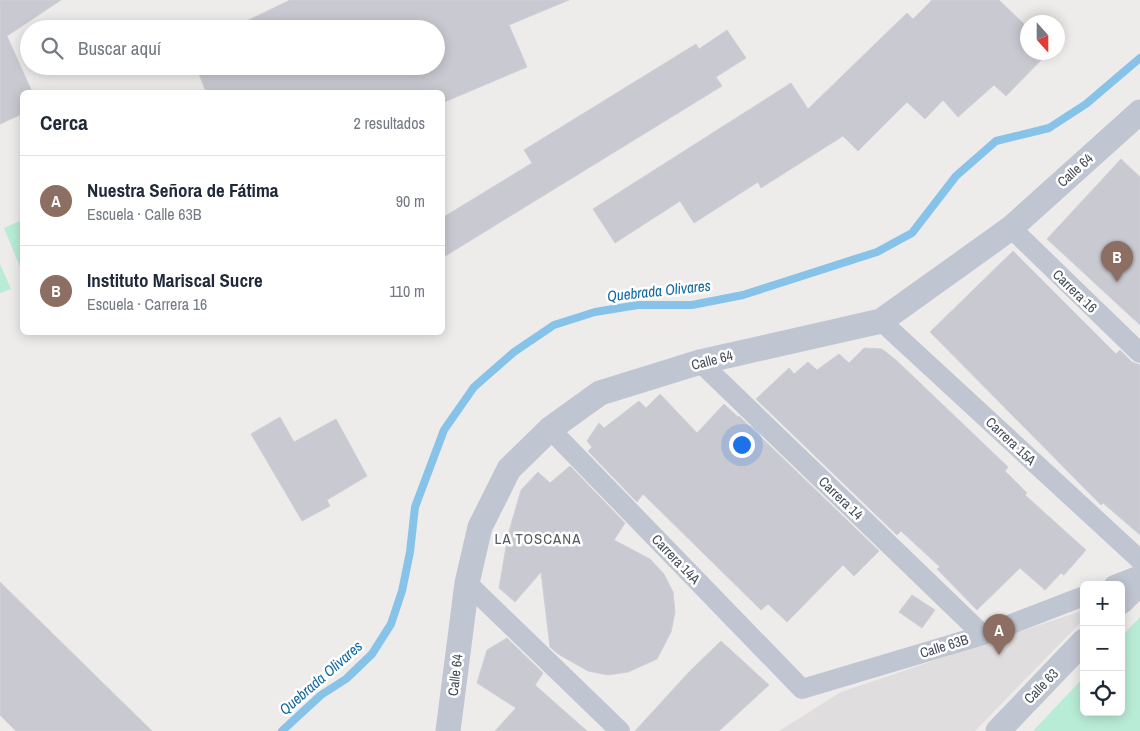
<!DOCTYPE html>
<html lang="es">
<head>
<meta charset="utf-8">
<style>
	:root { --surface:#fff; --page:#f6f6f7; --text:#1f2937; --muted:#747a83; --line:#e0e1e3; --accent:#0f766e }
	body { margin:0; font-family:"Archivo Narrow",sans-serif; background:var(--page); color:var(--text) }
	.controls { position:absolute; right:15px; bottom:15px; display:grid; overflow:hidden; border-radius:8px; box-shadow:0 2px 12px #0003 }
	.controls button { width:45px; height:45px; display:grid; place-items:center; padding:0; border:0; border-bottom:1px solid var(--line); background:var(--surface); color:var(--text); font:25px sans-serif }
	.compass { position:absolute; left:1020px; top:15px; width:45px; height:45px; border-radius:50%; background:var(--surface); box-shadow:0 2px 12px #0003; rotate:159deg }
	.you { position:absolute; left:741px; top:444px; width:18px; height:18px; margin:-12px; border:4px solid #fff; border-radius:50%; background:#1a73e8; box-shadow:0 0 0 8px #1a73e833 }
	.badge { display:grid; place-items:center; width:32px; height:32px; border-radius:50%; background:var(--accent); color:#fff; font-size:16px; font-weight:700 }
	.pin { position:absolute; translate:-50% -41px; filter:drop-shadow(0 1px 2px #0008) }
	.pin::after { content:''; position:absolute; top:26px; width:18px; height:15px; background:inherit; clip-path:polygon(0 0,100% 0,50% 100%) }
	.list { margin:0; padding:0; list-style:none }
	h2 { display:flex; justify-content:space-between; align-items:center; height:65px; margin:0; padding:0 20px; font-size:21px }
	h2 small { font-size:16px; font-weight:400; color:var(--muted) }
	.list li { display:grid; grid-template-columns:32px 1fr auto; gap:15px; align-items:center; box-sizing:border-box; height:90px; padding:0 20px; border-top:1px solid var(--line) }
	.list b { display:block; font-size:19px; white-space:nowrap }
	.list p { margin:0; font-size:16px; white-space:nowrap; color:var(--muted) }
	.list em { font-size:16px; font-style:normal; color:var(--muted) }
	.icon { flex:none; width:28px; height:28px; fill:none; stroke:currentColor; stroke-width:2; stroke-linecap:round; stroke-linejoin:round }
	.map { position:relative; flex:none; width:1140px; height:731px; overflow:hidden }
	.search { position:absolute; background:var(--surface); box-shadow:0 2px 12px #0003; left:20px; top:20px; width:425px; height:55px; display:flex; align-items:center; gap:12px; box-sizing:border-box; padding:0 18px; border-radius:28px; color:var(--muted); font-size:19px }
	.panel { position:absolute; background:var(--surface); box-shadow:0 2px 12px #0003; left:20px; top:90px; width:425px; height:245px; border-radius:8px }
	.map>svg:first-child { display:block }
</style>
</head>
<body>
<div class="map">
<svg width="1140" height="731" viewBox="0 0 1140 731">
	<rect width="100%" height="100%" fill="#eeeceb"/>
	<path fill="#dfdddd" d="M1084,610V619L975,731H779L841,692Z"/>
	<path fill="#b9ecd6" d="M22,220V272L4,228Z
		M0,264L11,289L0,293Z
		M1140,617V731H1033L1084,677V712H1121V637Z"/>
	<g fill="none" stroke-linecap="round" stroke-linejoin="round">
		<path stroke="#87c3e8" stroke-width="8" d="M282,731L321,695L346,679L372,654L391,624L402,591L410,552L415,507L444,430L474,387L514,352L554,325L595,312L638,305H692L743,295L877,252L912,233L956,176L996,141L1049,128L1086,104L1140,58"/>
	</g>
	<path fill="#c9c9d1" stroke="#cfd0d7" d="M0,0H61L7,36L32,92H22V114L0,124Z
		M290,0H569L509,25L527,67L442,103V92H206L196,66H436V29H230Z
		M932,0H999L1028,28V52H1049L1006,96L994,85L958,117L943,100L925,119L907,102L858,151L843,136L761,188L758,182L694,223L680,201L615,243L593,209L791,83L808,109L907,13L913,19Z
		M727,30L746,58L716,77L722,86L442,258V218L532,163L524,150L696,44L699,49Z
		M1121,159L1140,177V325L1047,239Z
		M1013,251L1116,354L1120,350L1132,362L1140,365V535L1103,503L1101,505L930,332Z
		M864,348L882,349L896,360L1008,467L1005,471L1027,493L1025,495L1086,550L1064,575L1061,573L1045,590L1020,568L977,610L937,569L940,567L901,531L897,535L756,399L789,368L794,374L808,362L817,370L839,354L849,363Z
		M660,394L697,433L724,404L738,417L739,416L879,551L854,576L843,565L787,622L768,604L761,610L643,494L637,502L588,451L592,447L587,441L599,423L604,428L639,401L646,408Z
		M280,417L294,442L336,419L367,476L327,500L330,506L302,521L251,434Z
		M570,466L625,523L614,540L650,559L664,574L673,592L675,612L671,632L657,659L628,672L608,675L588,671L558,654L550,647L541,572L515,602L499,588L508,535L521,490L538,472L550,483Z
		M0,582L152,731H16L0,715Z
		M912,595L935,610L922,628L899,612Z
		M507,638L543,673L535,685L587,731H495L516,708L477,683L487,650Z
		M721,641L769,685L719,731H635L689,672Z"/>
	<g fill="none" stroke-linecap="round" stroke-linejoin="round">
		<path stroke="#bfc5d1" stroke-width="20" d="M1011,228L1140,353
			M881,321L1140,560
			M700,362L983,635
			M550,429L802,689L983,635L1084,596
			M467,583L620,731
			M1114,585L1140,575"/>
		<path stroke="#bfc5d1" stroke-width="25" d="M1121,602L1140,583
			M448,731L467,583L480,527L509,469L550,429L600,393L700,362L881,321L1011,228L1140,112
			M998,731L1084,641"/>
	</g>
	<g text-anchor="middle" stroke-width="5" stroke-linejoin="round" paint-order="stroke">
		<g font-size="14" fill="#454b58" stroke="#fff">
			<text transform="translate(1075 170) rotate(-42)" y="5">Calle 64</text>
			<text transform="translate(1075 291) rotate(44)" y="5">Carrera 16</text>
			<text transform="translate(712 360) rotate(-14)" y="5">Calle 64</text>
			<text transform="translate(1011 441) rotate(43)" y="5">Carrera 15A</text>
			<text transform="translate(841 498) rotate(44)" y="5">Carrera 14</text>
			<text transform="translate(676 559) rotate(46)" y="5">Carrera 14A</text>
			<text transform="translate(944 646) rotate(-17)" y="5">Calle 63B</text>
			<text transform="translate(455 675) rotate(-83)" y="5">Calle 64</text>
			<text transform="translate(1041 686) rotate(-46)" y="5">Calle 63</text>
		</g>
		<g font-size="15" font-style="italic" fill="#1069a0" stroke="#fff">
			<text transform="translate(659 291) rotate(-6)" y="5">Quebrada Olivares</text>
			<text transform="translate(321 678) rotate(-41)" y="5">Quebrada Olivares</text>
		</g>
		<g font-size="15" letter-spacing="1" fill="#585b60" stroke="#fff">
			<text x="538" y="544">LA TOSCANA</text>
		</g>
	</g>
</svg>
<div class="controls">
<button>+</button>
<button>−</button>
<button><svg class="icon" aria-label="locate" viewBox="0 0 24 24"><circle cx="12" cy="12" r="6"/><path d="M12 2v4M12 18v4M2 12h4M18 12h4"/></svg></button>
</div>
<svg class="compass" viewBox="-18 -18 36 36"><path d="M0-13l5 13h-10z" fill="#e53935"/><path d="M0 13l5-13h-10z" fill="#747a83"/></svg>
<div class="you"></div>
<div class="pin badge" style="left:999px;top:655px;background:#8d6e63">A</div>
<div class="pin badge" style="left:1117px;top:282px;background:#8d6e63">B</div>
<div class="search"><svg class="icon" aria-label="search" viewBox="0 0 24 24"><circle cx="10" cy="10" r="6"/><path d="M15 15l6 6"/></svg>Buscar aquí</div>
<section class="panel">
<h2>Cerca<small>2 resultados</small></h2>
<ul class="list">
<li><span class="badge" style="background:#8d6e63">A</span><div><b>Nuestra Señora de Fátima</b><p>Escuela · Calle 63B</p></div><em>90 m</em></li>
<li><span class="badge" style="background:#8d6e63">B</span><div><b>Instituto Mariscal Sucre</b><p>Escuela · Carrera 16</p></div><em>110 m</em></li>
</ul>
</section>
</div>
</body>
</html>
